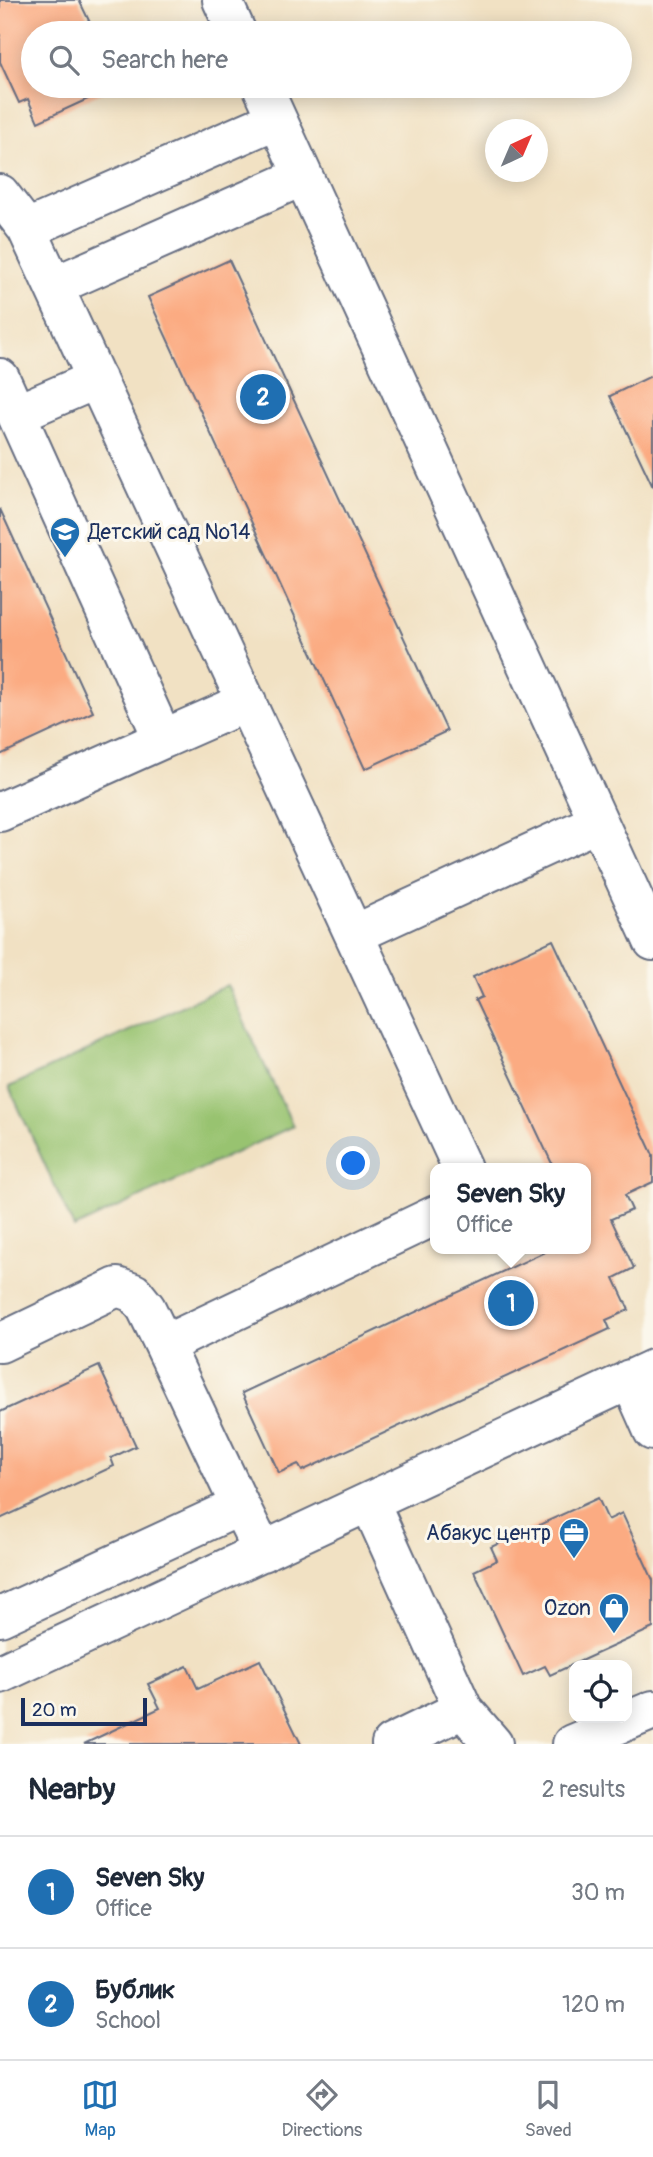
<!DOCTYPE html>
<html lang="en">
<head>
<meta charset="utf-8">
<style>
	:root { --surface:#fff; --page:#f6f6f7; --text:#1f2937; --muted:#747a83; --line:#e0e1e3; --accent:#1f6fb2 }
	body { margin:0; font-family:Pangolin,sans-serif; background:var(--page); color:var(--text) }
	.controls { position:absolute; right:21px; bottom:21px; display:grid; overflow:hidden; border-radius:14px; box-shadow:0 4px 18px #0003 }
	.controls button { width:63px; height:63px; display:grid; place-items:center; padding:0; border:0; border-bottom:2px solid var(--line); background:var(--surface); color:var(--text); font:35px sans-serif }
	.compass { position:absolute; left:485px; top:119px; width:63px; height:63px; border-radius:50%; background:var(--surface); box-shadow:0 4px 18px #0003; rotate:44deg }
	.scale { position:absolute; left:21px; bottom:18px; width:126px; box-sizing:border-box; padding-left:7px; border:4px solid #1b2f5e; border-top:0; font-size:19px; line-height:24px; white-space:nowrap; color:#1b2f5e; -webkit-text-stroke:5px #fbf7ec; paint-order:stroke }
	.you { position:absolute; left:354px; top:1164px; width:24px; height:24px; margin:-18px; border:5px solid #fff; border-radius:50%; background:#1a73e8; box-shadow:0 0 0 10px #1a73e833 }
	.badge { display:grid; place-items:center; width:46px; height:46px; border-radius:50%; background:var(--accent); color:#fff; font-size:23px; font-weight:700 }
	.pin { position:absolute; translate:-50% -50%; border:4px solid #fff; box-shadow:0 2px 7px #0006 }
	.popup { position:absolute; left:430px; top:1163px; width:161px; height:91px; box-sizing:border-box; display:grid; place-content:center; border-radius:14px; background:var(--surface); filter:drop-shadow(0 2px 5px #0005); font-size:23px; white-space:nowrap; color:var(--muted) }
	.popup b { font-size:26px; color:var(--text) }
	.popup::after { content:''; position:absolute; left:50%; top:100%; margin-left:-14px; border:14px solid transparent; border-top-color:var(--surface) }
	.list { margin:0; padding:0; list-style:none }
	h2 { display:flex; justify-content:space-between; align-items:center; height:91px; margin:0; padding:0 28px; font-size:30px }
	h2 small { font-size:23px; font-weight:400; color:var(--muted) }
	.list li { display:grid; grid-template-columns:46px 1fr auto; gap:21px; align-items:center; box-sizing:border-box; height:112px; padding:0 28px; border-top:2px solid var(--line) }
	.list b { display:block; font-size:26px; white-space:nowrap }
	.list p { margin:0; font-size:23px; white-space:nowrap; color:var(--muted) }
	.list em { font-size:23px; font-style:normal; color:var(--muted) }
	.icon { flex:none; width:38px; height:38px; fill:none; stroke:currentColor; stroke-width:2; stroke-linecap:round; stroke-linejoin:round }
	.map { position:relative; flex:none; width:653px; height:1744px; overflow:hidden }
	.search { position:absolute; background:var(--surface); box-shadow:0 4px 18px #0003; left:21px; right:21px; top:21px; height:77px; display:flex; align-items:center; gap:18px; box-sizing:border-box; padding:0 24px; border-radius:38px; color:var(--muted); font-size:26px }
	.sheet { height:315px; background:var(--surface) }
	nav { display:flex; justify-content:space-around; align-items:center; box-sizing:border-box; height:98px; border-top:2px solid var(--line); background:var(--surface); font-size:19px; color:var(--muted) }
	nav a { display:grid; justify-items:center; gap:4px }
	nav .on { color:var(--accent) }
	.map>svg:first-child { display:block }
</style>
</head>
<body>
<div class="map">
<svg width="653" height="1744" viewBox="0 0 653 1744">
	<rect width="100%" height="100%" fill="#fbf7ec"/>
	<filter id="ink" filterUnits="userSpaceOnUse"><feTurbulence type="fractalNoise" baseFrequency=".0143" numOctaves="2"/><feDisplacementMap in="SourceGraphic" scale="14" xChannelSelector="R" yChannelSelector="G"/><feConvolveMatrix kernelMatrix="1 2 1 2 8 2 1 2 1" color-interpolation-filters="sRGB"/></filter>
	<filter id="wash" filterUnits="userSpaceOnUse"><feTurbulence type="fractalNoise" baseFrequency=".00686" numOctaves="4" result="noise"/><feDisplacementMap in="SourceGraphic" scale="28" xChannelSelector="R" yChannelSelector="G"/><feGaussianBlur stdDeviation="1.57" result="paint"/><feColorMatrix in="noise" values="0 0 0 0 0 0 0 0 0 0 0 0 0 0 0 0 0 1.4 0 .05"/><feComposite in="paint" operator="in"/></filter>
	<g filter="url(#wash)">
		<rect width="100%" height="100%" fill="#f1e1c3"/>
		<path fill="#98c370" stroke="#5a7967" stroke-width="2" d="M227,985L293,1126L74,1228L9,1087Z"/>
		<g id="blocks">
			<path fill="#fbab82" d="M0,0H79L95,33H33V86H116L38,122L28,99L19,103L0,62Z
				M229,260L447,731L365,769L148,297Z
				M653,375V487L610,396Z
				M0,509L93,712L0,755Z
				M553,940L653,1155V1182L625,1195L632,1210L611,1219L634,1268L614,1278L629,1310L606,1320L610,1329L302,1471L298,1464L279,1473L242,1393L551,1249H586V1168H554L475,1000L482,997L473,977Z
				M99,1366L136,1446L111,1458L114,1466L0,1519V1412Z
				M598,1498L608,1520L622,1513L653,1580V1628L550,1675L545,1666L523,1676L474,1571L497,1560L491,1547Z
				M260,1660L301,1744H84L160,1708L148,1684L187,1666L198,1689Z"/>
		</g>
	</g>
	<g filter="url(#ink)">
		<use href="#blocks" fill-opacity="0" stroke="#666d81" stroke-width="2"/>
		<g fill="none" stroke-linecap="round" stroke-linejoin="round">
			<g stroke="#666d81" stroke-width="42">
				<path id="minor" d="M222,0L237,33
					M262,86L653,941
					M0,194L27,229L462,1168
					M27,229L277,119
					M54,286L303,176
					M0,378L163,739L0,812
					M16,414L97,379
					M163,739L247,702
					M355,934L598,822
					M0,1343L117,1287L134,1293L146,1308L164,1345L436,1215
					M164,1345L240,1506
					M630,1379L653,1431
					M370,1503L463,1709L493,1744
					M0,1617L240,1506L263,1552
					M0,1674L653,1369
					M391,1744L463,1709
					M572,1744L653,1710"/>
			</g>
			<use href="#minor" stroke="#fff" stroke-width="38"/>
		</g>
	</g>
	<defs>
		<g id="school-pin" transform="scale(1.575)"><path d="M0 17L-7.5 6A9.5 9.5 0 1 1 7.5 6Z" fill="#1f6fb2" stroke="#fbf7ec"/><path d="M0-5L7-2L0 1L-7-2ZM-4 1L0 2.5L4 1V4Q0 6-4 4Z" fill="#fff"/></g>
		<g id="office-pin" transform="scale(1.575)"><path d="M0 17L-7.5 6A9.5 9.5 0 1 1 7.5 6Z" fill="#1f6fb2" stroke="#fbf7ec"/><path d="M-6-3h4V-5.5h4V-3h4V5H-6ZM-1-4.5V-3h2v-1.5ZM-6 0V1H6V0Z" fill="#fff"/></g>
		<g id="shop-pin" transform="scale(1.575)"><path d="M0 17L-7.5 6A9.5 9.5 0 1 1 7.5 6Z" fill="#1f6fb2" stroke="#fbf7ec"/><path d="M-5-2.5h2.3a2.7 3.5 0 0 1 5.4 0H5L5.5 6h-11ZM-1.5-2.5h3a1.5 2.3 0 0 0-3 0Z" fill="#fff"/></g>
	</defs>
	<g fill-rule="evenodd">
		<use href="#school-pin" x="65" y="532"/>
		<use href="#office-pin" x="574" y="1533"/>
		<use href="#shop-pin" x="614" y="1608"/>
	</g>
	<g text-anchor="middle" stroke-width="6" stroke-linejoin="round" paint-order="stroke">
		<g font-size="21" fill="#1b2f5e" stroke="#fbf7ec" text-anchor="end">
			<text x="88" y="539" text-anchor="start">Детский сад №14</text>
			<text x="551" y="1540">Абакус центр</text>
			<text x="591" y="1615">Ozon</text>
		</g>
	</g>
</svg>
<div class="controls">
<button><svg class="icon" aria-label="locate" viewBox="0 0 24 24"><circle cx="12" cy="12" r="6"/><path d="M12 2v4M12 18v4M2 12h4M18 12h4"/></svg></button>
</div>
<svg class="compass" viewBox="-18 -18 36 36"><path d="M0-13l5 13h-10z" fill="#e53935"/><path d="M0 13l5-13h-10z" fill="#747a83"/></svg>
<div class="scale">20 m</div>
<div class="you"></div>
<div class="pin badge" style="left:511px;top:1303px">1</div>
<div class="popup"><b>Seven Sky</b>Office</div>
<div class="pin badge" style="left:263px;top:397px">2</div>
<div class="search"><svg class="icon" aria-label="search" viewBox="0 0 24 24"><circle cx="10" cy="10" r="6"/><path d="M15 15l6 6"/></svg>Search here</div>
</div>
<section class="sheet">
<h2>Nearby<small>2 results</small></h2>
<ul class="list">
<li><span class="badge">1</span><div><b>Seven Sky</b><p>Office</p></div><em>30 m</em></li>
<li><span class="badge">2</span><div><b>Бублик</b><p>School</p></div><em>120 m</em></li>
</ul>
</section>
<nav>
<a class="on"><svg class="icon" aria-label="map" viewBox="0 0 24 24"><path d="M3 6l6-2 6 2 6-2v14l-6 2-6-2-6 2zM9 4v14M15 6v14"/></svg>Map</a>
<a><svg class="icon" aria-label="directions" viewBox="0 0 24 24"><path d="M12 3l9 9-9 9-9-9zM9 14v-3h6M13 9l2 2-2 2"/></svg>Directions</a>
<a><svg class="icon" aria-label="saved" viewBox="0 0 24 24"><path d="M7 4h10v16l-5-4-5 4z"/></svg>Saved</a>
</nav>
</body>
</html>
